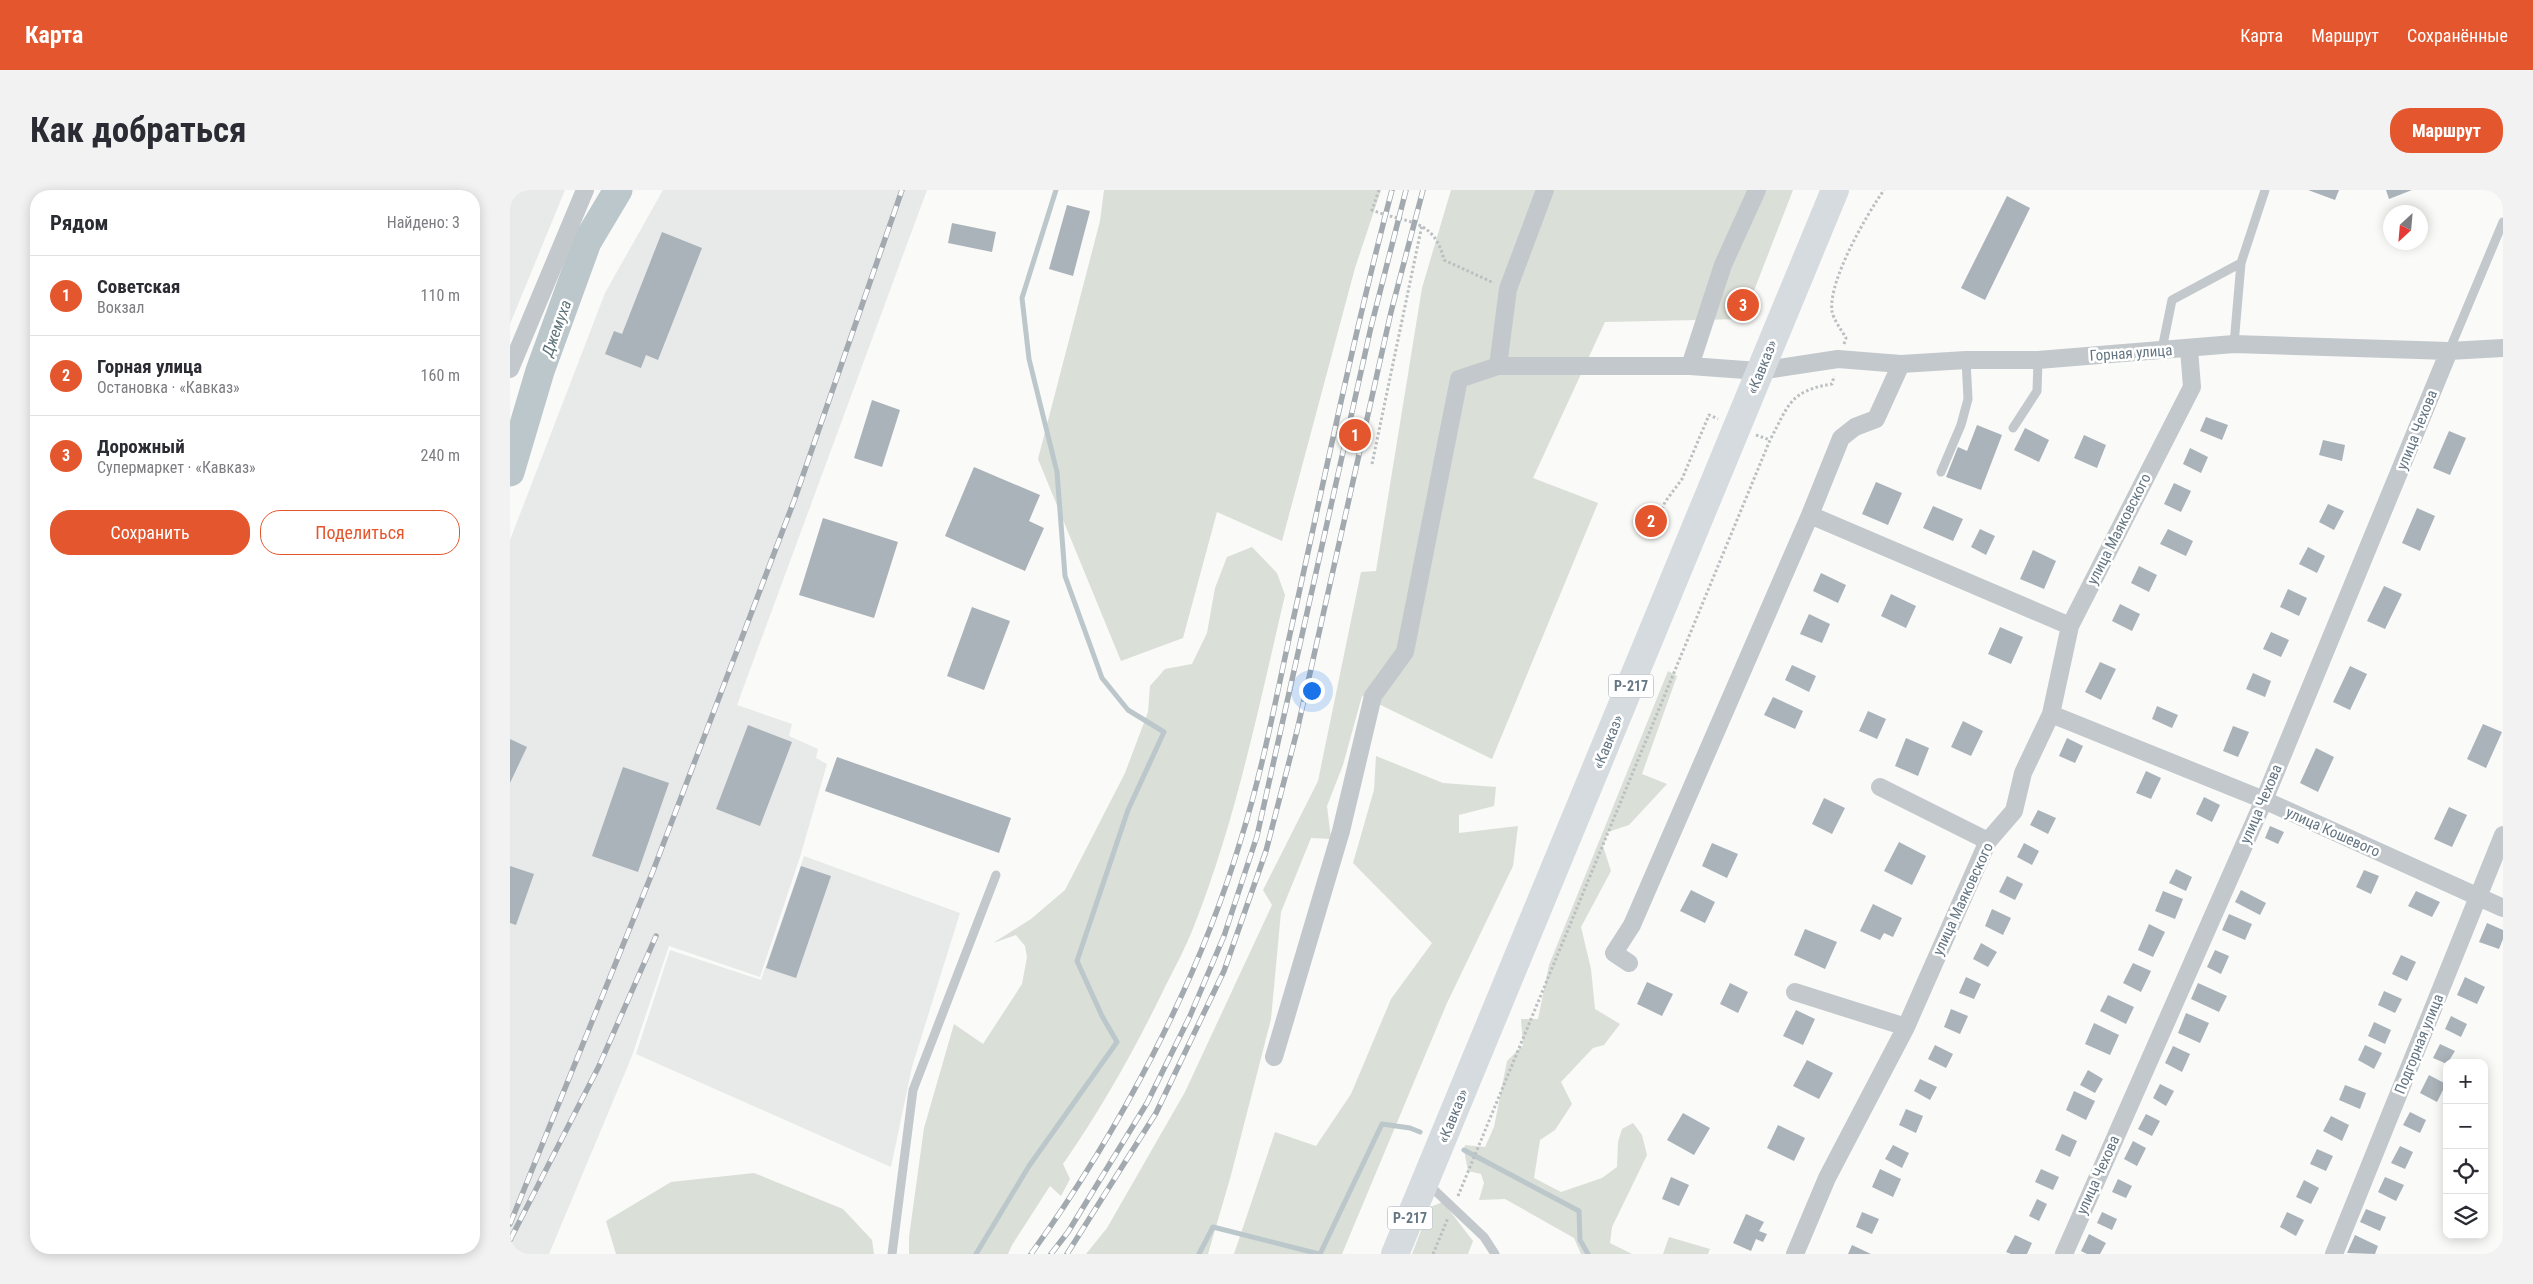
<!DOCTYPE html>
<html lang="ru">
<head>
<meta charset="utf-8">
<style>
	:root { --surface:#fff; --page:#f2f2f3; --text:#2b2b33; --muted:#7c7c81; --line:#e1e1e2; --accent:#e4572e }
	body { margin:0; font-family:"Roboto Condensed",sans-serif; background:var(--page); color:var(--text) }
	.controls { position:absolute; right:15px; bottom:15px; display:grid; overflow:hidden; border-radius:10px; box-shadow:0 2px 12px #0003 }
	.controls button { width:45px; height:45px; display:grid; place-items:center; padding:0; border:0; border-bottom:1px solid var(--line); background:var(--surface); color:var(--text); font:25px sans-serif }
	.compass { position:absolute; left:1873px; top:15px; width:45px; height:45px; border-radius:50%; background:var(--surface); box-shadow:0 2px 12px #0003; rotate:206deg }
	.you { position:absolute; left:801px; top:500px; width:18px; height:18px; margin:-12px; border:4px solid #fff; border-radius:50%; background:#1a73e8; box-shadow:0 0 0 8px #1a73e833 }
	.badge { display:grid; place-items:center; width:32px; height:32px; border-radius:50%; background:var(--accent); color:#fff; font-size:16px; font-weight:700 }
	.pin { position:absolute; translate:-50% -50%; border:2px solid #fff; box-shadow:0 1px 5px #0006 }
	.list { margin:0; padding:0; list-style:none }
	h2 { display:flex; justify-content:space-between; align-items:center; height:65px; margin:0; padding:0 20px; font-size:21px }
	h2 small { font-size:16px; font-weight:400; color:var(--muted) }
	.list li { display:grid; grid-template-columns:32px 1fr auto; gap:15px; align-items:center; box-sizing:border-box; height:80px; padding:0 20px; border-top:1px solid var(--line) }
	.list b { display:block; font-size:19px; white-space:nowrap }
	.list p { margin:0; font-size:16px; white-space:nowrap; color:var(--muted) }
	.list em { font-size:16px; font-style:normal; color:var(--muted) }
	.actions { display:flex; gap:10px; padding:15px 20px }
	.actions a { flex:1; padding:11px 0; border:1px solid var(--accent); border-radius:20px; text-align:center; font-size:18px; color:var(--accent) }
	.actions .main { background:var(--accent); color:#fff }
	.icon { flex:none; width:28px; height:28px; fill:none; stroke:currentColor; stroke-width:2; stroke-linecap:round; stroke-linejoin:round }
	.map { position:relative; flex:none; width:1993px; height:1064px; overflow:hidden; border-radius:20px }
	header { display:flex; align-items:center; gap:30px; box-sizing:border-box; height:70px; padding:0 25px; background:var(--accent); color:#fff }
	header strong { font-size:24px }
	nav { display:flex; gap:28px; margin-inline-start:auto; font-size:18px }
	.intro { display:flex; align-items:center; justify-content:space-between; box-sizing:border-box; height:120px; padding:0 30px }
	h1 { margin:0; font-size:35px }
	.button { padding:12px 22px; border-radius:20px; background:var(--accent); color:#fff; font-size:18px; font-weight:700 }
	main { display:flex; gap:30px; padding:0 30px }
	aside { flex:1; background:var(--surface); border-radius:20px; box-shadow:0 2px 12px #0003 }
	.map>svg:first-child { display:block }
</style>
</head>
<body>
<header>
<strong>Карта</strong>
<nav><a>Карта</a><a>Маршрут</a><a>Сохранённые</a></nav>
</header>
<div class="intro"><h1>Как добраться</h1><a class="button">Маршрут</a></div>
<main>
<aside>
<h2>Рядом<small>Найдено: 3</small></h2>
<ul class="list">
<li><span class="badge">1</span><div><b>Советская</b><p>Вокзал</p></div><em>110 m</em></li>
<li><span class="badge">2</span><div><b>Горная улица</b><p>Остановка · «Кавказ»</p></div><em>160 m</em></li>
<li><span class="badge">3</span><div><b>Дорожный</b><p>Супермаркет · «Кавказ»</p></div><em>240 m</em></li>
</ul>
<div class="actions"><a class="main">Сохранить</a><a>Поделиться</a></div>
</aside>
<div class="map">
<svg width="1993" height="1064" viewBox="0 0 1993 1064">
	<rect width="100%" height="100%" fill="#fafaf8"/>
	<path fill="#e8e9e9" d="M0,0H55L0,134Z
		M153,0H417L227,515L282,534L279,546L308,559L306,568L317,574L290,667L250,787L159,756L122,866L39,1064H0V350L95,103Z
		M294,666L450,723L402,877L381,977L126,864L160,760L251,790Z"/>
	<path fill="#dadfd7" d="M594,0H871L845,78L772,351L707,322L673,448L611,471L528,269L590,31Z
		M941,0H1283L1233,129L1095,132L1023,288L1088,313L982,569L852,506L833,575L817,616L821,649L801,648L771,722L761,829L721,985L698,1064H576L597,1038L675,902L762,715L753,700L808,591L851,382L866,381L912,98Z
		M742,357L767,383L775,405C749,516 726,630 684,736C676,757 665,777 655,797C625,859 592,918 553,974L560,989L551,1006L540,996L502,1055L498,1064H399V1047L414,938L444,834L473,854L512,794L517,767L515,756L506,745L483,753L521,729L555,700L615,583L638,522L640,496L655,479L682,474L697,443L705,398L717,367Z
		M1158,481L1167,486L1132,584L1157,594L1119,635L1098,642L1093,656L1101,681L1071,737L1081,779L1085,819L1110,834L1094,855L1083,858L1051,892L1062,914L1045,940L1030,950L1024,988L1051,1002L1092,988L1107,977L1108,952L1112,939L1123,933L1132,945L1137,965L1102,1037L1100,1053L1122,1064H1071L1064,1048L995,1009L969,1010L974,993L971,984L958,981L954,960L955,955L975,957L984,937L997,871L1013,855L1011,829H1028L1039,775Z
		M866,566L933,593L986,597L984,616L949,625V643L1008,636L1003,676L937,813L832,1064H724L765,942L806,956L841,904L881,809L922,753L843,673L864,600Z
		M244,983L333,1019L362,1050L364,1064H106L96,1031L161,992Z
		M933,1012L963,1051L958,1064H902L920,1017Z
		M1159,1047L1200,1059L1198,1064H1153Z"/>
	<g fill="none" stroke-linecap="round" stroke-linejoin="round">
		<path stroke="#bbc7cb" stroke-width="5" d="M954,960L1069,1021L1070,1050L1078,1064
			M466,1064L519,976L607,852L592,826L567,771L618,620L654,542L618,520L592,488L555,386L547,282L519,169L512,108L546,0
			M689,1064L703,1037L809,1064
			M810,1064L872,934L900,938L910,942"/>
		<path stroke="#bbc7cb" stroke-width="29" d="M0,282L30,181L77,52L108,0"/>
	</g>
	<path fill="#aab3b9" d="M1798,0H1829L1825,10Z
		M1876,0H1902L1879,9Z
		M1497,6L1520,18L1475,110L1451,98Z
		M557,15L580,21L563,86L539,79Z
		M442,33L486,42L482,62L438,53Z
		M152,42L192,58L148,170L136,165L131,178L95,164L104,141L112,144Z
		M362,210L390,220L372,277L344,268Z
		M1696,227L1718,235L1712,250L1690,241Z
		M1467,235L1492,245L1471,300L1436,287L1448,257L1457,261Z
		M1515,238L1539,250L1529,272L1504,260Z
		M1939,241L1956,248L1940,285L1923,278Z
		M1574,245L1596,255L1587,278L1564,268Z
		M1813,250L1835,255L1832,271L1809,265Z
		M1680,258L1698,267L1691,283L1673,274Z
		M464,277L530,305L519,331L534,338L515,381L435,346Z
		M1366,292L1392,303L1378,335L1352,324Z
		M1664,293L1681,301L1671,322L1654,314Z
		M1818,314L1834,321L1824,340L1809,332Z
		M1423,316L1453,329L1443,351L1413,338Z
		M1907,318L1925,326L1910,361L1892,353Z
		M313,328L388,352L364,428L289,405Z
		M1470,339L1485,346L1476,365L1461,357Z
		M1658,339L1683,351L1676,366L1650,354Z
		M1798,357L1815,366L1807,383L1789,374Z
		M1523,360L1546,371L1534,399L1510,389Z
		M1629,376L1647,385L1639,402L1621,393Z
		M1311,383L1336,395L1328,413L1303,401Z
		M1874,396L1892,404L1875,439L1857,431Z
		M1778,399L1797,408L1789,426L1770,417Z
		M1381,404L1406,416L1396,438L1371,426Z
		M1610,414L1630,424L1622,441L1602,431Z
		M462,417L500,431L474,500L437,486Z
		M1299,424L1320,434L1312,453L1290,444Z
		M1490,437L1513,447L1501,474L1478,464Z
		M1761,442L1779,450L1771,467L1753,459Z
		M1590,472L1606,479L1591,510L1575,502Z
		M1282,475L1306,486L1299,502L1275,490Z
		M1840,476L1857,484L1840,520L1823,512Z
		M1743,483L1761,491L1755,507L1736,499Z
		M1263,507L1293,521L1285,539L1254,525Z
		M1647,516L1668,525L1662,538L1642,529Z
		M1358,521L1376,529L1367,549L1349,541Z
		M1453,531L1473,541L1461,566L1441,557Z
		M1973,534L1992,542L1976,578L1957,569Z
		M238,535L282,552L250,636L206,619Z
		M1723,536L1739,542L1728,567L1713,561Z
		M1396,548L1419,558L1408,586L1385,576Z
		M1557,548L1573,556L1565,573L1549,566Z
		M0,549L17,557L0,593Z
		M1806,558L1824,567L1808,602L1790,593Z
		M327,567L501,628L489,663L315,601Z
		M113,577L159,593L128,682L82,666Z
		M1636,581L1651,588L1641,609L1626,603Z
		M1694,607L1710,615L1702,632L1686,624Z
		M1314,608L1335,618L1322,644L1302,634Z
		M1939,617L1957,625L1942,657L1924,649Z
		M1528,620L1546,628L1538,644L1520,635Z
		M1760,636L1774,642L1768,654L1755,648Z
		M1389,652L1416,666L1402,695L1374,681Z
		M1202,653L1228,664L1217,688L1192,676Z
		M1514,653L1529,661L1522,675L1507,667Z
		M0,676L24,684L6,735L0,733Z
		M291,676L321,686L286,788L256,778Z
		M1666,679L1682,687L1676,701L1659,693Z
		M1854,680L1869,686L1861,704L1846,697Z
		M1497,686L1513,694L1505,710L1489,702Z
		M1181,700L1205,712L1195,733L1170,721Z
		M1731,700L1756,713L1750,725L1725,712Z
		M1653,701L1673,709L1665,729L1645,721Z
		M1906,701L1930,712L1922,727L1898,716Z
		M1363,714L1392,728L1383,747L1374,743L1370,750L1350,741Z
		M1482,719L1501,728L1493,745L1475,736Z
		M1719,724L1742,734L1735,750L1712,740Z
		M1977,733L1993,740V749L1989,759L1969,752Z
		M1639,734L1655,742L1643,767L1628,760Z
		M1295,739L1327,752L1315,779L1284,765Z
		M1471,753L1487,762L1478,777L1463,769Z
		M1705,760L1719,766L1711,784L1697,777Z
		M1891,765L1906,772L1897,791L1882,784Z
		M1623,773L1641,781L1631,802L1613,793Z
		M1456,787L1471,794L1464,809L1449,803Z
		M1955,787L1975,797L1967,814L1947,805Z
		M1137,792L1163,804L1152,826L1127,814Z
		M1220,793L1238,802L1228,823L1210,814Z
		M1688,793L1717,806L1709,822L1681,809Z
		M1874,801L1892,809L1885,823L1868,815Z
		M1598,805L1624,817L1616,834L1590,821Z
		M1441,819L1458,826L1450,844L1434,837Z
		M1286,820L1305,829L1293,855L1273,846Z
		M1676,823L1699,833L1690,853L1668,843Z
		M1941,826L1957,834L1951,847L1935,839Z
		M1864,832L1881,840L1875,854L1858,846Z
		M1584,833L1609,845L1600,865L1575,854Z
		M1930,854L1945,861L1937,874L1923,868Z
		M1425,855L1443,864L1436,878L1418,869Z
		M1855,855L1872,863L1864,879L1848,870Z
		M1663,856L1680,864L1672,882L1655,873Z
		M1297,870L1323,883L1309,909L1283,896Z
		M1578,880L1593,889L1585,903L1570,895Z
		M1919,885L1936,894L1927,912L1910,903Z
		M1410,889L1427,897L1420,910L1404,901Z
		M1650,894L1664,901L1656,916L1643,908Z
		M1835,895L1856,903L1850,919L1829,910Z
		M1564,901L1585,911L1576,930L1556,920Z
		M1396,919L1413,926L1406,943L1389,935Z
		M1900,922L1916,930L1910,943L1893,935Z
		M1173,923L1200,938L1184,965L1157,950Z
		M1636,924L1650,931L1642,946L1628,939Z
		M1821,926L1839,935L1832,951L1813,941Z
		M1268,935L1295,948L1284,971L1257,958Z
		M1552,944L1567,951L1560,967L1545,960Z
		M1623,951L1636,958L1627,976L1614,969Z
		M1383,955L1399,963L1392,978L1375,969Z
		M1890,956L1903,962L1895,979L1881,973Z
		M1807,959L1823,966L1816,981L1800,974Z
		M1370,979L1391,989L1383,1007L1362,997Z
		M1531,979L1549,987L1543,1000L1525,992Z
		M1161,987L1179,995L1169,1016L1152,1009Z
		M1875,987L1894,995L1886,1011L1868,1002Z
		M1608,989L1622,996L1616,1008L1602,1002Z
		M1794,990L1809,998L1801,1014L1786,1007Z
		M1527,1009L1537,1014L1529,1031L1519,1026Z
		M1856,1019L1876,1027L1870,1041L1850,1032Z
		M1352,1022L1369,1029L1362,1044L1346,1037Z
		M1592,1022L1607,1029L1602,1040L1587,1033Z
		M1777,1022L1794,1030L1786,1046L1770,1037Z
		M1236,1024L1254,1032L1249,1041L1257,1044L1253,1052L1246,1049L1241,1061L1223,1053Z
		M1579,1044L1596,1053L1590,1064H1577L1571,1061Z
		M1505,1045L1522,1053L1517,1064H1501L1496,1062Z
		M1845,1045L1868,1056L1865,1064L1837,1063Z
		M1342,1055L1361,1064H1338Z"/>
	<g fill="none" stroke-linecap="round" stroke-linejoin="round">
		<path stroke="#bbbfc2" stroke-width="3" stroke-dasharray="2.5 2.5" stroke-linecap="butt" d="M869,0L862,20C896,34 924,27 934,70L984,93
			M1334,154L1336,148C1332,141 1323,129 1322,121C1318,91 1357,24 1374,0
			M1246,245L1260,250
			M862,274L912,35
			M1141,347L1155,312L1172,289L1199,225L1208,229
			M948,1006L1260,250C1279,215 1279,201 1322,194L1324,186
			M923,1064L938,1028"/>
		<path stroke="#c3c8cc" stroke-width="9" d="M1724,154L1731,73L1755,0
			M1652,159L1662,110L1731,73
			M1939,161L1993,32
			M1503,238L1527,201L1528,170
			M1431,282L1451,235L1458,209L1456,170
			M918,994L974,1047L985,1064
			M382,1064L403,900L486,685"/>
		<path stroke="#c3c8cc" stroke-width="18" d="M988,176L998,99L1035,0
			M1180,176L1213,75L1247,0
			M0,179L75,0
			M1300,325L1560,436
			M1541,524L1754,610L1993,718
			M1370,597L1478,651
			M1119,773L1104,763L1122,735L1300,325L1331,248L1345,237L1366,229L1391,174
			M1285,802L1396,837
			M764,867L831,641L863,506L895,462L949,189L988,176H1180L1249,181L1328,169L1391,174L1456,170H1528L1724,154L1939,161L1993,158
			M1285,1064L1317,988L1396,837L1478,651L1504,621L1513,583L1541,524L1560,436L1682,197L1679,159
			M1554,1064L1754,610L1939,161
			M1824,1064L1993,645"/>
		<path stroke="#d6dbdf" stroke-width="28" d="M885,1064L1325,0"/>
		<g stroke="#a2aab0" stroke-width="5.5">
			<path id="rail" d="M0,1034L143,681L284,311L392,0
				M0,1050L89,876L146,746
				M521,1064C609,942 688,793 731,649C752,582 765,513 780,444C813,296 843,147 882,0
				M541,1064L558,1042L637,913L680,826L714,746L747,646L861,137L896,0
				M557,1064L646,923L714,781L756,661L787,541L881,122L913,0"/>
		</g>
		<use href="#rail" stroke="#fff" stroke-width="4" stroke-dasharray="11" stroke-linecap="butt"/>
	</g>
	<g text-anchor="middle" stroke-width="5" stroke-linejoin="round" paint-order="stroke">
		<g fill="#fff" stroke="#939fa8" stroke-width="1">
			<rect x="1098.5" y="484.5" width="45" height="23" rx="4"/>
			<rect x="877.5" y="1016.5" width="45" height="23" rx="4"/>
		</g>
		<g font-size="14" font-weight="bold" fill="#657683">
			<text x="1121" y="501">Р-217</text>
			<text x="900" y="1033">Р-217</text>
		</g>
		<g font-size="15" fill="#657683" stroke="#fff">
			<text transform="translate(1621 163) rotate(-4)" y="5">Горная улица</text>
			<text transform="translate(1252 177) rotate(-68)" y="5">«Кавказ»</text>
			<text transform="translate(1907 240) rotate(-68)" y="5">улица Чехова</text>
			<text transform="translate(1609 339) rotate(-63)" y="5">улица Маяковского</text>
			<text transform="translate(1098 552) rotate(-68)" y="5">«Кавказ»</text>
			<text transform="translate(1751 614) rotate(-67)" y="5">улица Чехова</text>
			<text transform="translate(1823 642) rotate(24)" y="5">улица Кошевого</text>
			<text transform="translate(1453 709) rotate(-65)" y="5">улица Маяковского</text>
			<text transform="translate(1909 854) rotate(-68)" y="5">Подгорная улица</text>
			<text transform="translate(943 926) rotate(-68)" y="5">«Кавказ»</text>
			<text transform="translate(1588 985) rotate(-66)" y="5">улица Чехова</text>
		</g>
		<g font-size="16" font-style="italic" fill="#60757c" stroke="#fff">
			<text transform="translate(46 138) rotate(-70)" y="6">Джемуха</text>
		</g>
	</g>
</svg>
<div class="controls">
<button>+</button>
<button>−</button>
<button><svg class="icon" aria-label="locate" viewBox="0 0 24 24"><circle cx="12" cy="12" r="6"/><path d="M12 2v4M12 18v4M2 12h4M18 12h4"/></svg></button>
<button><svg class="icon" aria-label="layers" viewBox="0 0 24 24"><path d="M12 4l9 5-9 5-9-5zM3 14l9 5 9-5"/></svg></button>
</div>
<svg class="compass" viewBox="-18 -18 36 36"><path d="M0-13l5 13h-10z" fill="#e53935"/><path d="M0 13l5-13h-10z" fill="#7c7c81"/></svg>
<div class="you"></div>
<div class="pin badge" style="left:845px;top:245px">1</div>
<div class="pin badge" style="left:1141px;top:331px">2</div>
<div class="pin badge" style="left:1233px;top:115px">3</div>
</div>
</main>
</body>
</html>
